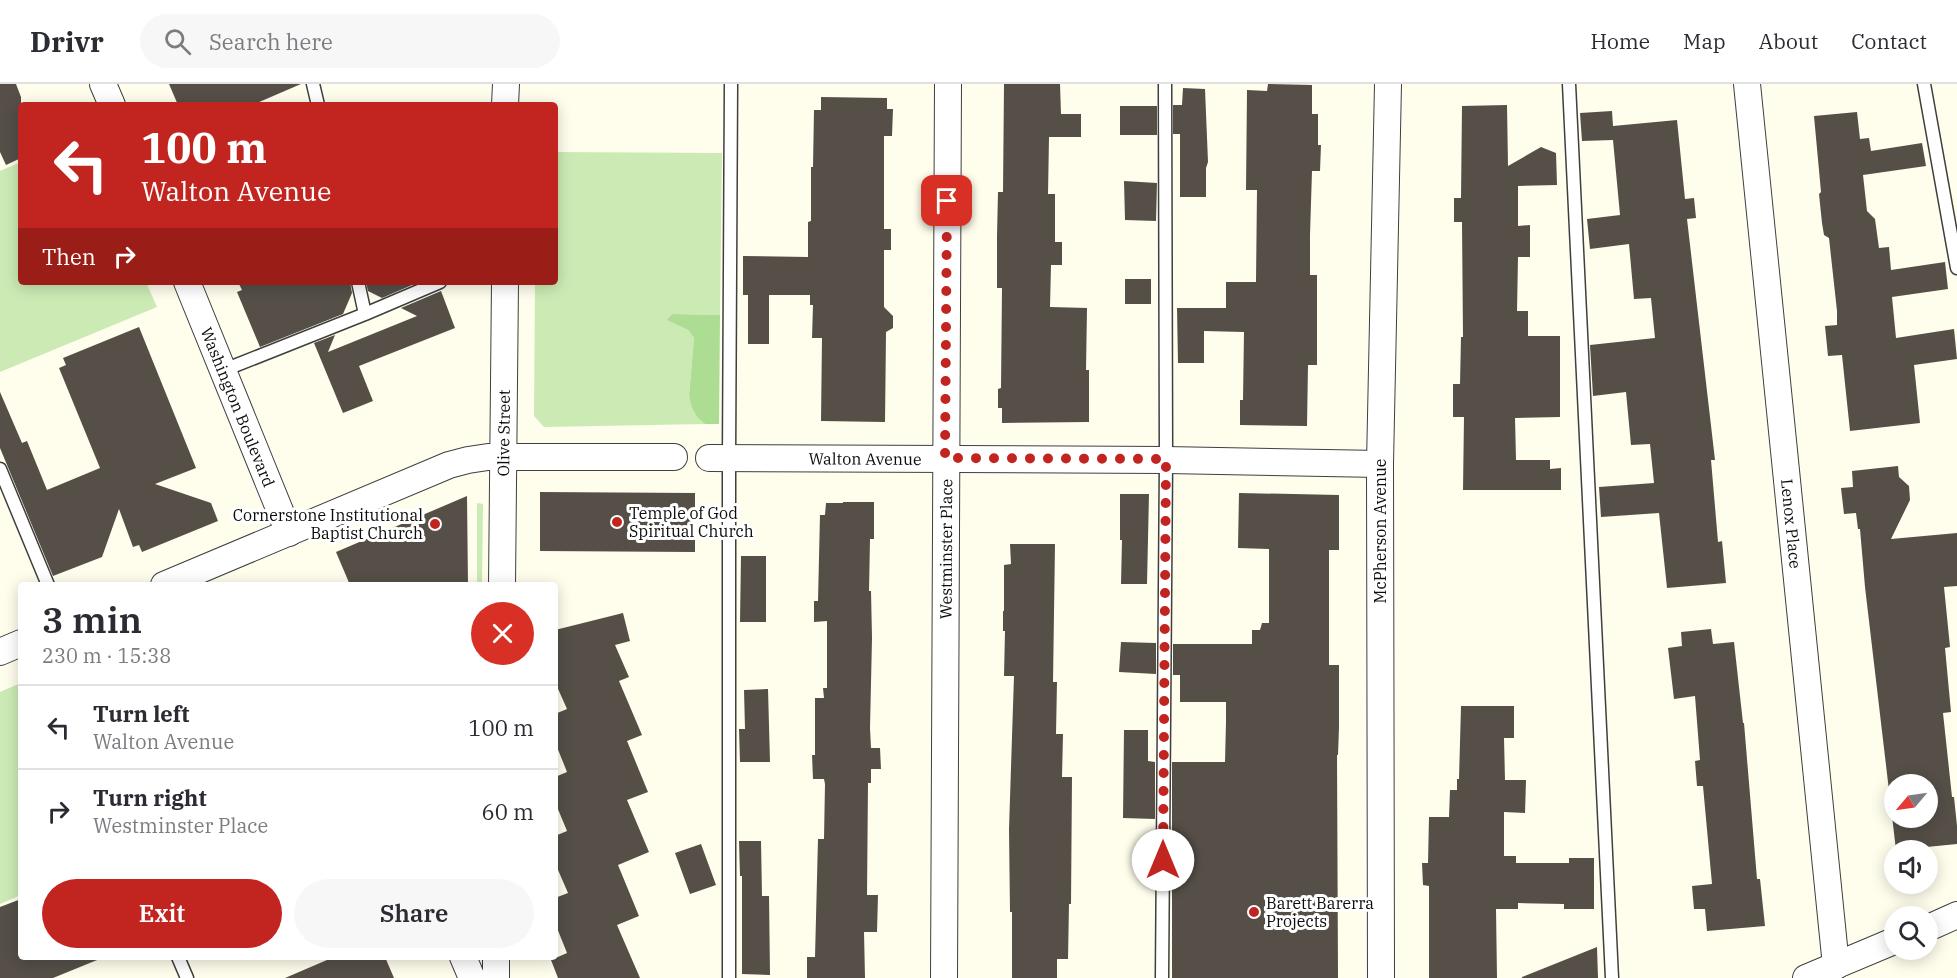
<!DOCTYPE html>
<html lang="en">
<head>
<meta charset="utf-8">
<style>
  body { margin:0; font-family:"IBM Plex Serif",serif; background:#f7f7f7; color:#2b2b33; height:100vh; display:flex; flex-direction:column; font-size:22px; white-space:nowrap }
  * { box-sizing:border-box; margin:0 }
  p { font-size:20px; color:#7c7c81 }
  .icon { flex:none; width:33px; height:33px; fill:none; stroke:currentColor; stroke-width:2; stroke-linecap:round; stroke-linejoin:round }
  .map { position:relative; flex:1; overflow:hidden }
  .side { position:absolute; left:18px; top:498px; width:540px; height:378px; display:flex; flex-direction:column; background:#fff; border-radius:6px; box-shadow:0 3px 15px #0003 }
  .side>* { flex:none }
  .guide { position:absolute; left:18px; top:18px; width:540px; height:183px; border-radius:6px; box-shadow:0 3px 15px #0003; background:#c2251f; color:#fff; overflow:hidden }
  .needle { width:39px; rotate:241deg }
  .controls { position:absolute; left:1884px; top:690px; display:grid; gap:12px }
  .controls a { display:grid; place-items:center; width:54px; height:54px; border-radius:50%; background:#fff; box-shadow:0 3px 15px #0003; font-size:30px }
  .pin { position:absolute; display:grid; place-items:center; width:51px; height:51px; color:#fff; margin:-26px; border-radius:12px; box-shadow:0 3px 9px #0006 }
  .me { position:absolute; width:66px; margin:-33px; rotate:0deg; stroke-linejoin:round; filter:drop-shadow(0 0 4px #0008) }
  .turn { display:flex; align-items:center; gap:21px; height:126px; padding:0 24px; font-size:27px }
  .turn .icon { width:78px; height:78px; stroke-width:2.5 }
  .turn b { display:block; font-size:42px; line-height:51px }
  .then { display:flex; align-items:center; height:57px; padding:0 24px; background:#0003; gap:12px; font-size:22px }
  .round { display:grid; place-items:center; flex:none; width:63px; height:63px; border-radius:32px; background:#f7f7f7 }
  .summary { display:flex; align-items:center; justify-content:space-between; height:102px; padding:0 24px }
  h1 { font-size:36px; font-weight:600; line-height:45px }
  .button { display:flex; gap:12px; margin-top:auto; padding:12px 24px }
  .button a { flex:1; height:69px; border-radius:36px; background:#c2251f; color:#fff; font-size:24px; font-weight:600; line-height:69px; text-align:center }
  .button a+a { background:#f7f7f7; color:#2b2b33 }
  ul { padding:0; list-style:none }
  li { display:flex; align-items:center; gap:18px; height:84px; padding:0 24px; border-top:2px solid #e1e1e2 }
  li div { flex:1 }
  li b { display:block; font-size:22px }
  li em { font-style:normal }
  header { display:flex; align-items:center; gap:36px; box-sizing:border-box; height:84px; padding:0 30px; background:#fff; border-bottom:2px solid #e1e1e2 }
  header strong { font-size:28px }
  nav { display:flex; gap:33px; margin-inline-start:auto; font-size:21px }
  .search { width:420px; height:54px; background:#f7f7f7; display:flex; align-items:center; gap:15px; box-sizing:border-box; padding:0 21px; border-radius:33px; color:#7c7c81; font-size:22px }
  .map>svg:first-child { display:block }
  .green { fill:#ccebb4 }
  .forest { fill:#addc93 }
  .building { fill:#554f48; fill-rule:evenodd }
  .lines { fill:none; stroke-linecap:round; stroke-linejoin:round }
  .lane-casing { stroke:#3f3f3f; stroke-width:15 }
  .street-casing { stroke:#3f3f3f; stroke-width:28 }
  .lane { stroke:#fff; stroke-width:12 }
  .street { stroke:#fff; stroke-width:26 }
  .route { stroke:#c2251f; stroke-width:10; stroke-dasharray:0 18 }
  .poi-dot { fill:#c2251f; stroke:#fff; stroke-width:2 }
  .labels { text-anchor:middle; stroke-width:6; stroke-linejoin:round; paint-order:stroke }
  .street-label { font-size:16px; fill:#0c0c0c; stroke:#fff }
  .poi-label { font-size:16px; fill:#0c0c0c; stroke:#fff; text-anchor:start }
</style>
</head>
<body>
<header>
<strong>Drivr</strong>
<div class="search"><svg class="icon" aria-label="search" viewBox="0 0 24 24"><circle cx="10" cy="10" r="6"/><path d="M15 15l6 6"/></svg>Search here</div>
<nav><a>Home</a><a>Map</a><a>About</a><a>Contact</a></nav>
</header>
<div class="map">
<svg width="1957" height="894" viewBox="0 0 1957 894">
  <rect width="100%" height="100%" fill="#fffdec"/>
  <path class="green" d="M555 68 722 69 720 231 672 230 668 236 688 246 694 254 689 311 698 334 705 340 544 343 534 332 535 198H555Z
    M21 78V198H146L157 223 0 288V87Z
    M477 419 483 420 482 501H477Z
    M21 599V811L0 820V608Z"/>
  <path class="forest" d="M672 230 720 231 719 340H705L698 334 692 324 689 311 694 254 688 246 667 236Z"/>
  <path class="building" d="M0 0H16L21 13V74L6 81 0 68Z
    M169 0H301L252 21H178Z
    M1004 0H1060L1061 30H1081V53H1049L1048 110H1055V158H1062V181H1051L1050 223 1087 224 1086 286H1089V338L1002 339V324H998V305L1001 304 1002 204H997V152L998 108H1003Z
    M1268 0 1312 1V30H1318V61H1321L1320 87H1312L1310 151V191H1317V281H1308L1307 342 1240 341V316H1243L1244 248 1204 247V279H1178L1177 224H1226V198H1256L1257 106H1246L1247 6 1267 7Z
    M1183 4 1205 5 1208 78 1206 84V113H1180V50H1173V21H1182Z
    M821 13 887 14V25H893L892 52H884V145H891V166H884V223L893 232V244L886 248 885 338 821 337 822 254H812L813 221H810V211H769V260H748V211H743V172L808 173V138L811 137V83H813L814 26H821Z
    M1507 21 1508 82 1541 63 1556 69 1557 101 1518 102V142L1530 141V173H1518L1517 227H1528V252H1560V333L1515 334 1516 376H1550V385L1561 384V406H1463L1464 333H1453V300H1460L1461 253H1463L1462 138H1454V114H1461L1462 22Z
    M1120 22H1157V51H1120Z
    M1612 27 1613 42 1677 36 1685 115 1694 114 1696 134 1687 135 1715 376H1711L1718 458 1722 457 1726 499 1667 504 1659 429 1601 433 1599 403 1654 399 1650 360 1631 361 1626 308 1593 312 1590 261 1655 254 1651 214 1634 215 1629 160 1590 165 1587 135 1620 131 1613 56 1582 57 1580 29Z
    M1857 28 1860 55 1869 54 1871 67 1922 59 1926 82 1863 91 1867 127 1875 135 1879 164 1889 163 1891 186 1945 178 1948 205 1892 213 1896 254 1954 245 1957 275 1914 281 1920 339 1850 347 1842 271 1828 272 1825 242 1837 241V227L1829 154 1824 151 1822 139 1819 110 1821 108 1814 32Z
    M1124 97 1157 99 1156 137 1125 136Z
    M1125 195H1151V220H1125Z
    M238 198H350L352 209 343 230 260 263 237 208 242 206Z
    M366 198H419L382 214 368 207Z
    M441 207 455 244 359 282 373 317 343 329 314 259 335 251 328 268 417 232 401 224Z
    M139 243 196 384 155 400 211 419 218 437 142 468 139 461 133 463 119 425 102 473 53 492 0 364V308L22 359 27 357 47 406 100 384 59 284 66 281 63 274Z
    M1898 382 1899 393 1909 402 1910 416 1891 455 1957 449V502L1944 503 1950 563 1945 564 1951 628 1943 629 1952 713H1954L1957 742V760L1896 766 1865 503 1860 445H1858L1856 429 1844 430 1841 404 1853 403 1852 387ZM1894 700H1928V734H1894Z
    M540 408 695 409V468L540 467Z
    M1239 409 1339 411V466H1329V581H1339V643L1338 671H1337L1338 894H1172V678H1225L1226 638V618H1180V591H1173V560H1252V546H1260L1262 539H1269V465L1238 464Z
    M1120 410H1149L1147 500H1121L1122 456H1120Z
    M467 412 468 501H350L336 468Z
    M843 418H874V455H870L869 507H871L872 554 870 644 871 664H880L881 685H871V699H868L867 811H878L877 848H864L865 894H807V873H815L818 755H824L825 700 824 695H813L812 671H815V614H824L823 604H827V537L814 538V517H818L820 431H825L826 419H843Z
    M1010 460H1055L1053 598H1057L1056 650H1063L1062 693H1072L1071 820H1069L1068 875H1057V894H1012V828H1010L1009 745 1014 592H1004L1005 547H1003V527H1004V481L1011 480Z
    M741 472H766V538H740Z
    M623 529 630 557 615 561 629 593 619 597 642 651 627 657 648 708 627 716 649 768 618 781 639 832 617 841 640 894H558L551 876 567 869 555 839V814L568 809 555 779V752L567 747 555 718V693L567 688 555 658V630L567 625 555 598V546Z
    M1711 545 1713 560 1734 558 1743 639H1744L1757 795H1760L1765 842 1707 847 1705 825H1694L1692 802 1712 800 1703 702H1697L1695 677 1700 676 1695 612 1674 615 1668 564 1682 562 1681 548Z
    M1121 558 1156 559V590L1119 588Z
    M768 605 770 678H740L739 645H745L744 606Z
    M1461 622H1514V654H1504L1505 696H1526L1525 729 1504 728V772H1516V779H1569V774H1594V825H1564V820L1518 819V825H1496L1497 894H1429V802L1423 801 1422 779H1428L1429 733H1449L1450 706H1457V695H1459Z
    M1124 646H1148V677L1155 678V735L1123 734Z
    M739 757H761L762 812H769L770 891 742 890V792H740Z
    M701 760 716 801 690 810 675 769Z
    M21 815V873L102 874 53 894H0V823Z
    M1597 863 1598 894H1522V893Z
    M334 873H385L394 894H285Z"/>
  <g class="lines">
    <g class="lane-casing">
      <path id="lane" d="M313 0 318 21
        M1569 0 1612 894
        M1924 0 1957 184
        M358 198 365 230
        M224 286 365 230 440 198
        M0 385 48 501
        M178 873 187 894
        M729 894V374L731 0
        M1162 894 1166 376 1165 0"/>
    </g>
    <g class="street-casing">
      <g id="street">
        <path d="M103 0 112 21"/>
        <path id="s1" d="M1747 0 1836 882"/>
        <path d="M505 21 506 0"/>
        <path id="s2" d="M187 198 289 449"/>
        <path id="s3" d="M709 374 1166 376 1380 380"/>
        <path d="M164 501 449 381 468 376 488 373H674"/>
        <path id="s4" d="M502 501 505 198"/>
        <path d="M0 568 21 559"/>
        <path d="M1928 844 1957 831"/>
        <path d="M463 873 472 894"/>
        <path d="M496 894V873"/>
        <path id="s5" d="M944 894 948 0"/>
        <path d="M1381 894 1380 380 1388 0"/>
        <path d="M1806 894 1894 857"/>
      </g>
    </g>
    <use href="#lane" class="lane"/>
    <use href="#street" class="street"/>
  </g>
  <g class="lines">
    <path class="route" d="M947 117 945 374 1166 375 1163 776"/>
  </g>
  <g class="poi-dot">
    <circle cx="617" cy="438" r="6"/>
    <circle cx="435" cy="440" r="6"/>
    <circle cx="1254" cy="828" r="6"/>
  </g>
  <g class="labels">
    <g class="street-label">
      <text dy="6" stroke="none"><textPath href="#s2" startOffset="135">Washington Boulevard</textPath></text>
      <text dy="6" stroke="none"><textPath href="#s4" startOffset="152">Olive Street</textPath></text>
      <text dy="6" stroke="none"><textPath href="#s3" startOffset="156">Walton Avenue</textPath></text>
      <text dy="6" stroke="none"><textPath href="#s1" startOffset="442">Lenox Place</textPath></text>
      <text transform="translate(1380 447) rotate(-90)" y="6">McPherson Avenue</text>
      <text dy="6" stroke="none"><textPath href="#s5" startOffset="429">Westminster Place</textPath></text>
    </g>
    <g class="poi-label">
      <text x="629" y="435">Temple of God<tspan x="629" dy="18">Spiritual Church</tspan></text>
      <text x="423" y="437" text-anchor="end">Cornerstone Institutional<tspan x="423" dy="18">Baptist Church</tspan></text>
      <text x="1266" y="825">Barett Barerra<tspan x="1266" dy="18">Projects</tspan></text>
    </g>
  </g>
</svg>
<div class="controls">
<a><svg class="needle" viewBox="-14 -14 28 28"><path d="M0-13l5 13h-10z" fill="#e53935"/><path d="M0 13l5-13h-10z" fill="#7c7c81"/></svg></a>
<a><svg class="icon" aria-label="sound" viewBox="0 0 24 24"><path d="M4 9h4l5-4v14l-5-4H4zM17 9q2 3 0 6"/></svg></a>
<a><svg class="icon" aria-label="search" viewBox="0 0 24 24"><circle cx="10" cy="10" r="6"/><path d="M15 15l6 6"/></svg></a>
</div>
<div class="pin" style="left:947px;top:117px;background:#d93025"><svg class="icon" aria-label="arrive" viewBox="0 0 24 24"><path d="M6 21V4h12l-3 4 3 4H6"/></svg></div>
<svg class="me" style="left:1163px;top:776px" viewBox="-20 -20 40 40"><circle r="19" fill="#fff"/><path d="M0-13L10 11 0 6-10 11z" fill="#c2251f"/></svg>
<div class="guide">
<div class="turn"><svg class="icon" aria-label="left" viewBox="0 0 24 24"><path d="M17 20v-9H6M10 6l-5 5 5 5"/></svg><div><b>100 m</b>Walton Avenue</div></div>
<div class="then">Then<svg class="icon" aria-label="right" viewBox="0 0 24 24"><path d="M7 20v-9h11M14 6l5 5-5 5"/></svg></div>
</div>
<section class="side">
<div class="summary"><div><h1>3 min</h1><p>230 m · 15:38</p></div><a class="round" style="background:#d93025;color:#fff"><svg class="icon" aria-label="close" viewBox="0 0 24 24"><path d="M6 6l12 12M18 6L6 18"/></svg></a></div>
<ul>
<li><svg class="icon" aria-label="left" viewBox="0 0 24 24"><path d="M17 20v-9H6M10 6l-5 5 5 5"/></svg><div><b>Turn left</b><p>Walton Avenue</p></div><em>100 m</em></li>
<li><svg class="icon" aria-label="right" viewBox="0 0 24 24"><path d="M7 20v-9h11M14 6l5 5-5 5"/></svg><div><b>Turn right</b><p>Westminster Place</p></div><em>60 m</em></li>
</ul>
<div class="button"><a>Exit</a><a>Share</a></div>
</section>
</div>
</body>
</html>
